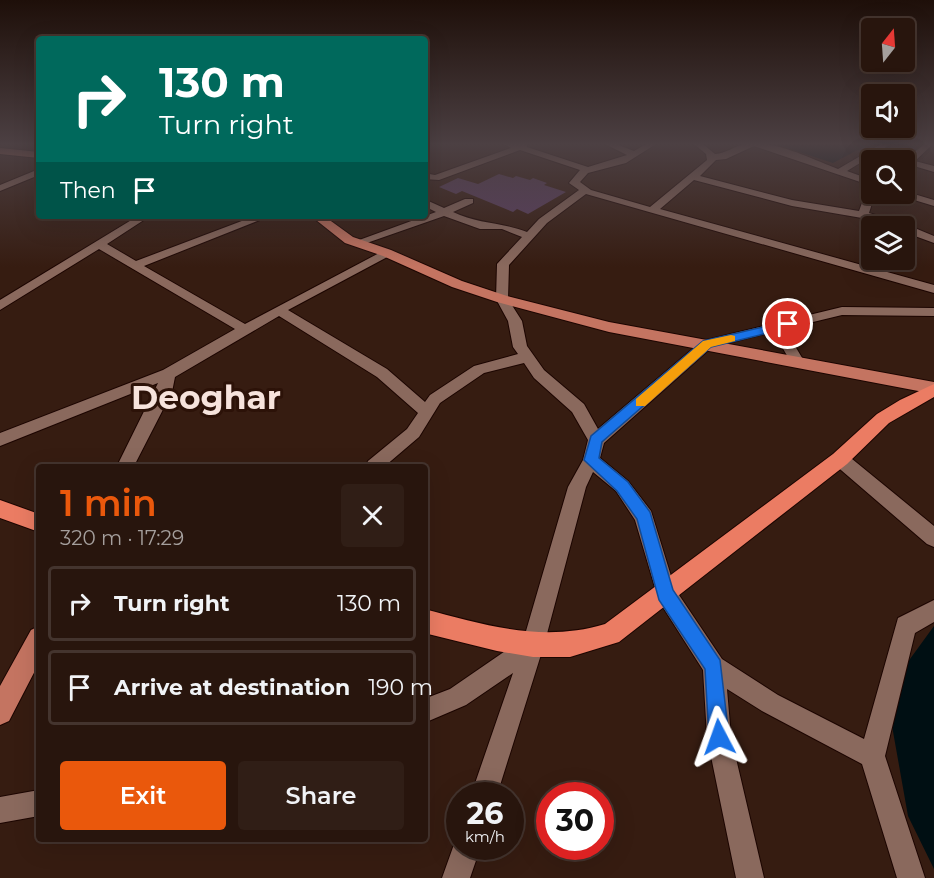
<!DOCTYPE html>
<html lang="en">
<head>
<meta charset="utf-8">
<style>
  body { margin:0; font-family:Montserrat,sans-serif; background:#301e16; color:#f1f3f6; height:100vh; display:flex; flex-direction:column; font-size:22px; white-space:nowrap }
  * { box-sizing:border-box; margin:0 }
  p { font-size:20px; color:#a59f9d }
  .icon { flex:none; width:33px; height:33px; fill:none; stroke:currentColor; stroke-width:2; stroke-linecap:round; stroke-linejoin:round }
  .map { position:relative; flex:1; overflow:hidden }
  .details { position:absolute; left:36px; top:464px; width:392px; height:378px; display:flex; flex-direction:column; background:#28150d; border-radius:6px; box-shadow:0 6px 24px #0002,0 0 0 2px #44342e }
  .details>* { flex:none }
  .guide { position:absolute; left:36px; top:36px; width:392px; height:183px; border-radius:6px; box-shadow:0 6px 24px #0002,0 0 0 2px #44342e; background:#00695c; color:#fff; overflow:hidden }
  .needle { width:39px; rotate:17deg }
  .fabs { position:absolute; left:861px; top:18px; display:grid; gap:12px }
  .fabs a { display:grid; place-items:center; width:54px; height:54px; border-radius:6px; background:#28150d; box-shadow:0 6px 24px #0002,0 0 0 2px #44342e; font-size:30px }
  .speed { position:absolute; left:446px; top:782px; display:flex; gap:12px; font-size:30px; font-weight:700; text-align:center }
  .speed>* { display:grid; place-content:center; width:78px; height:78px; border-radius:50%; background:#28150d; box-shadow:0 6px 24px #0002,0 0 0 2px #44342e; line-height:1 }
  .speed small { font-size:15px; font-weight:400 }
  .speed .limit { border:9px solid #d22; background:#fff; color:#111 }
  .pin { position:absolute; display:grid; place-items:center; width:51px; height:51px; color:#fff; margin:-26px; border:3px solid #fff; border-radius:50%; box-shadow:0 2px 6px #0007 }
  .me { position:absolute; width:66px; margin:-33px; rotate:356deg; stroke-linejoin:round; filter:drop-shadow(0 0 4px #0008) }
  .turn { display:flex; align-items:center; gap:21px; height:126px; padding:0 24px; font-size:27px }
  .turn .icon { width:78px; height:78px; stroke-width:2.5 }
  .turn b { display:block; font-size:42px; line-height:51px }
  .then { display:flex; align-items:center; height:57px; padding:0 24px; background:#0003; gap:12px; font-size:22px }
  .round { display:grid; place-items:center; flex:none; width:63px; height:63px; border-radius:6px; background:#301e16 }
  .overview { display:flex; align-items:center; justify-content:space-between; height:102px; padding:0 24px }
  h1 { font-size:36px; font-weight:600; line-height:45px; color:#ea580c }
  .action { display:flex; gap:12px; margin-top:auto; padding:12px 24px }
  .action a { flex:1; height:69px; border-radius:6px; background:#ea580c; color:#fff; font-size:24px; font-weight:600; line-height:69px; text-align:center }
  .action a+a { background:#301e16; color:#f1f3f6 }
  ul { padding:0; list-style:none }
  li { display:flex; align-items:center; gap:18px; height:75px; margin:0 12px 9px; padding:0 12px; border:3px solid #44342e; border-radius:6px }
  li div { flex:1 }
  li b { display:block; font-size:22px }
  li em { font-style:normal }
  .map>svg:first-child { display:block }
  .water { fill:#000f13 }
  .building { fill:#5b3f62 }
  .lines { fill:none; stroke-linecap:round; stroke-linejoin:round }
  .minor-casing { stroke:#1c0500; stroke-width:2 }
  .major-casing { stroke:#1c0500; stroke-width:2 }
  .highway-casing { stroke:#1c0500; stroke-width:2 }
  .minor { fill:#8a695d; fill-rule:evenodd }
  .major { fill:#c47461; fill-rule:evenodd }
  .highway { fill:#eb7c63; fill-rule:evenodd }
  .route { fill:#1a73e8; stroke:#114b97; stroke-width:1.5 }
  .slow { fill:#f59e0b }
  .labels { text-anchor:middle; stroke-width:6; stroke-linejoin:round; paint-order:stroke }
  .town-label { font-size:33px; font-weight:bold; fill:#f6e3dc; stroke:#2c1208 }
</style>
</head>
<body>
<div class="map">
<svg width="934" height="878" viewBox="0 0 934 878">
  <rect width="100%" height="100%" fill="#361c11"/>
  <path class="water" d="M774 144H869L833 163Z
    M934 626V869L908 816 886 692Z"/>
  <path class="building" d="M499 174 513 178 516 176 530 180 533 178 547 183 544 185 566 192 528 214 517 209 513 212 462 191 456 194 439 187 458 178 478 184Z"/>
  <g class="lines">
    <g class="minor-casing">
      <path id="minor" d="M504 144H527V147L588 167 627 155 605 144H616L634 151 646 144H656L626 163 588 173 580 182 591 190 650 207 707 160 706 154 694 144H703L715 154C726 154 735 145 746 144 776 140 811 159 838 169L881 144H891L847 171 872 180V186L754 146 726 159 716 160 700 176 792 200 859 211 867 189 872 186V194H875L869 213 905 224 934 236V243L904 232V226H891L862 218 792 206 694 180 660 209 934 285V293L586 194 547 223 509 265 508 299 522 321 527 346 544 370 584 404 598 429 702 341 842 307 934 308V316L842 315 780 330 792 341 804 361 797 366 792 364 782 347 768 333 712 347 604 443 600 458 628 481 651 511 675 589 722 659 778 695 864 739 898 618 934 600V622L915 633 885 756 925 878H897L862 764 762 711 727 689 731 737 764 878H736L707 737 703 670 659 601 635 520 616 491 593 472 586 487 544 645 497 795H471L513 673 466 705 424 723V699L450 689 524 638 568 487 583 460 588 440 572 412 534 378 524 363 484 373 440 403 419 437 385 466H366L368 461 407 429 418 413 377 377 279 316 175 377 172 392 134 466H117L158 383 0 446V433L163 370 235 329 99 249 0 310V300L138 216H150L107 244 136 261 255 216H270L144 266 245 324 383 251H391V255L288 310 387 369 425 402 430 395 474 366 518 354 513 347 508 321 496 299 497 264 522 237 502 229H480L444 216 361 245 351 243 436 212 424 206V199L444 208 465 199H473V203L453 212C477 224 502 222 527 232L539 219 579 190 569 183 580 170 520 150 439 180 424 179V173L435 175 511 148Z
        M924 144H933L915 161 934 166V172L904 163 905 160Z
        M39 169V175L0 191V185Z
        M904 191 934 200V206L901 196 899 194H904Z
        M840 452 846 454 934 526V547L927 544 834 464 831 459 834 454Z
        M39 790V816L0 823V797Z
        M457 836 459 846H481L470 878H442Z"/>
    </g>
    <g class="major-casing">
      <path id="major" d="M0 148 39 152V158L0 154Z
        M311 216H324L353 237 391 250 462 281 507 296 609 322 934 382V394L609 332 497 302 452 287 383 256 345 243Z
        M39 626V663L9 721 0 725V686L31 630Z"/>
    </g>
    <g class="highway-casing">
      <path id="highway" d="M934 384V397L889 423 847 464 619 642 570 657H533L497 651 424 633V609C485 625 543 643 605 624L833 454 877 414 900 400Z
        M0 500 39 514V532L0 518Z"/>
    </g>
    <use href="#minor" class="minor"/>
    <use href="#major" class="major"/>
    <use href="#highway" class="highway"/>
  </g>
  <linearGradient id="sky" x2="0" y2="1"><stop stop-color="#1e0f09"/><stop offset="0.54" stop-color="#4c4043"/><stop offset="1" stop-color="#4c4043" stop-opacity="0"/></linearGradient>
  <rect width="934" height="267" fill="url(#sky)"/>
  <path class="route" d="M788 321 792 322V327L711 347 602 442 599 458 628 482 650 512 673 590 720 660 729 737 726 744 719 747 712 744 709 737 705 669 659 600 637 519 617 491 584 460 591 436 703 341Z"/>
  <path class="slow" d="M731 335 735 336V341L711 347 645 406H636V399L703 341Z"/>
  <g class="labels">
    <g class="town-label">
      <text x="206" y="409">Deoghar</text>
    </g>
  </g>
</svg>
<div class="fabs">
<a><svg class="needle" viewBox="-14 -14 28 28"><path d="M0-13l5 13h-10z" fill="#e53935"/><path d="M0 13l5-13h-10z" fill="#a59f9d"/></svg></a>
<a><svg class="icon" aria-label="sound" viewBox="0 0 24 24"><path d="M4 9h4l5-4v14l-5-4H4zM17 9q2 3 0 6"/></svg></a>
<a><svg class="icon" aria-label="search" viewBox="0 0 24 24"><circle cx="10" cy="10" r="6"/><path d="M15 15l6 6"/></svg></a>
<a><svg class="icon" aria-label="layers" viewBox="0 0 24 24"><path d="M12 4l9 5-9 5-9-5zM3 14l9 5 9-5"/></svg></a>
</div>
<div class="speed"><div>26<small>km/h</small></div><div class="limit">30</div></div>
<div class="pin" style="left:788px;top:324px;background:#d93025"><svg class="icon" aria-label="arrive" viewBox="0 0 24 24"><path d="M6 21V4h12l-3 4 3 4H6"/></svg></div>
<svg class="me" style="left:719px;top:737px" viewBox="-20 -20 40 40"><path d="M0-17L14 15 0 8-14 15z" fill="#1a73e8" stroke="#fff" stroke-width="4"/></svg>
<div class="guide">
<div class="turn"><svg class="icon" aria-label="right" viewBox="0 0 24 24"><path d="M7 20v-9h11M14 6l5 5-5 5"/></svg><div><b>130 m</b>Turn right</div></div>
<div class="then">Then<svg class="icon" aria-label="arrive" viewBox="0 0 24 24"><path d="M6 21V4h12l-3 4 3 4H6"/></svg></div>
</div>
<section class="details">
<div class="overview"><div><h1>1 min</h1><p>320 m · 17:29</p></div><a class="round"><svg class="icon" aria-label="close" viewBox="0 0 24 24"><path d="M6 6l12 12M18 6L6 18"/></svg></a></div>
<ul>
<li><svg class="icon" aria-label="right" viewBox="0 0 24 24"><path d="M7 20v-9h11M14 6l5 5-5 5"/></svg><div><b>Turn right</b></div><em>130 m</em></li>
<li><svg class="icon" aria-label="arrive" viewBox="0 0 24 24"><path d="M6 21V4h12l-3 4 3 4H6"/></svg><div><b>Arrive at destination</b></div><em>190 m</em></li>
</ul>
<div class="action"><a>Exit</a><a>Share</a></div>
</section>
</div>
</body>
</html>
